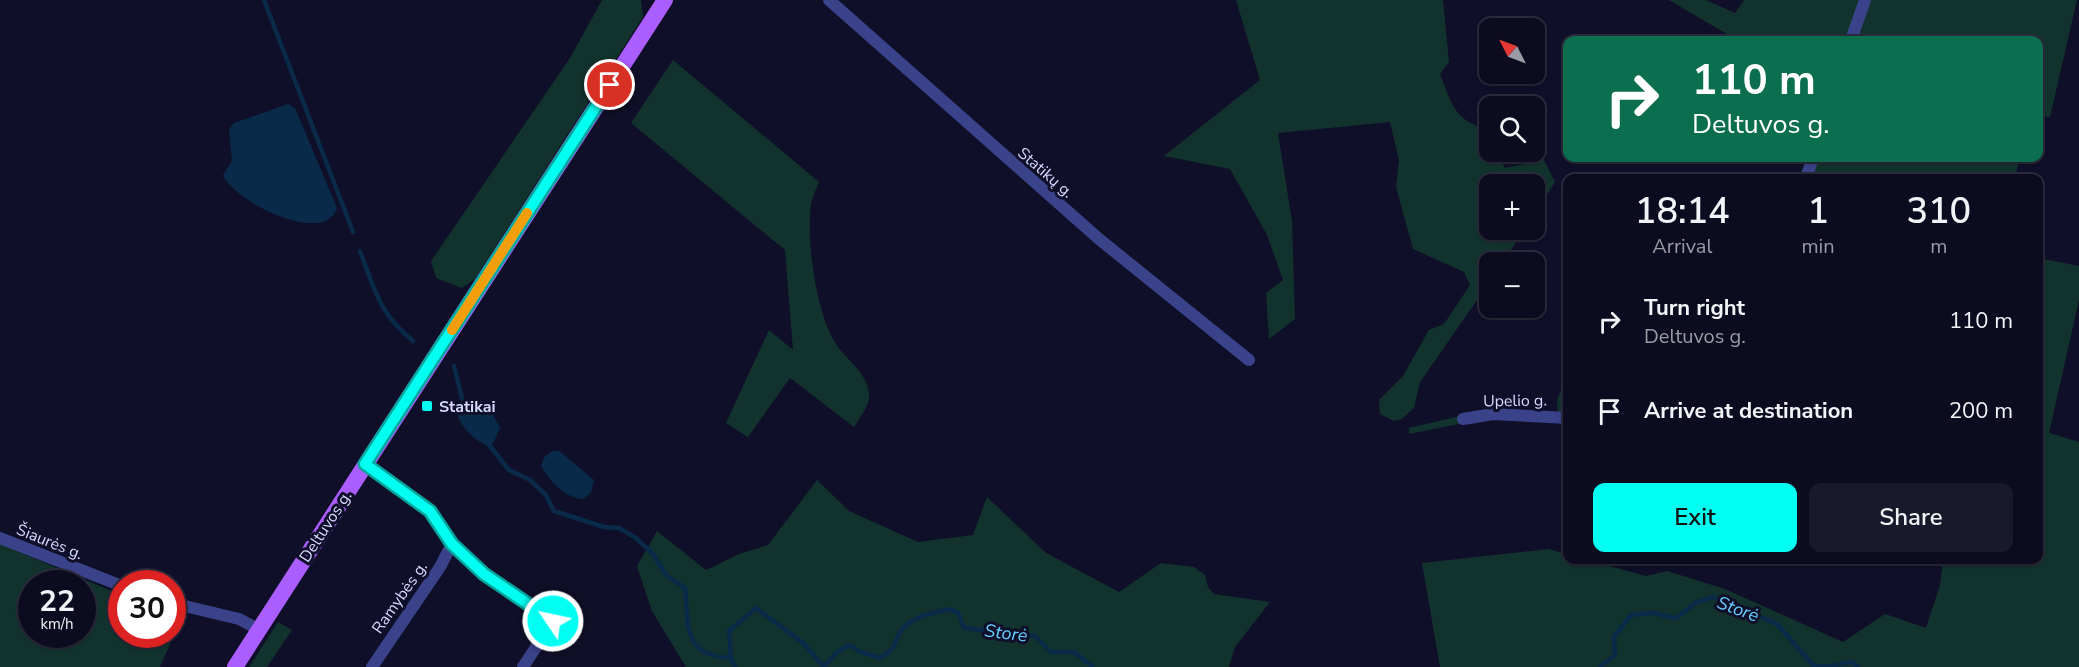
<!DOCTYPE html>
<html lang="en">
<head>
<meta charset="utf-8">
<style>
  body { margin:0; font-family:"Nunito Sans",sans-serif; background:#1a192c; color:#f1f3f6; height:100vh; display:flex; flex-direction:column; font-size:22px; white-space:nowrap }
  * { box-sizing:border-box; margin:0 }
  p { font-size:20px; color:#9a9ba4 }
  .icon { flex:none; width:33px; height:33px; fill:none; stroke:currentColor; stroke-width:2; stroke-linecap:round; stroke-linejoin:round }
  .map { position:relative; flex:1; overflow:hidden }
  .drawer { position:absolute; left:1563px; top:174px; width:480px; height:390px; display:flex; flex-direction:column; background:#0c0b1f; border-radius:12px; box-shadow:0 2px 4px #0004,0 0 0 2px #2c2b3d }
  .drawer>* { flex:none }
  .banner { position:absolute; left:1563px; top:36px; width:480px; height:126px; border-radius:12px; box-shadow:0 2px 4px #0004,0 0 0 2px #2c2b3d; background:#0b6e4f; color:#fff; overflow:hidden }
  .needle { width:39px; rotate:312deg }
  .fabs { position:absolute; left:1479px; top:18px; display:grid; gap:12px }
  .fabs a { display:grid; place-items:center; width:66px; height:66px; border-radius:12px; background:#0c0b1f; box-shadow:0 2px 4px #0004,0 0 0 2px #2c2b3d; font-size:30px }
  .speed { position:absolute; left:18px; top:570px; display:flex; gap:12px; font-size:30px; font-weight:700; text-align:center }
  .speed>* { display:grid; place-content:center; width:78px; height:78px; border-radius:50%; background:#0c0b1f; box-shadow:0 2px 4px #0004,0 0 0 2px #2c2b3d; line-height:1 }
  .speed small { font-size:15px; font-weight:400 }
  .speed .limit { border:9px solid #d22; background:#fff; color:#111 }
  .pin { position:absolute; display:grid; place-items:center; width:51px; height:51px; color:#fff; margin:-26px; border:3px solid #fff; border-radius:50%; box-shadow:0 2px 6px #0007 }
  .me { position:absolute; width:66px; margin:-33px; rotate:304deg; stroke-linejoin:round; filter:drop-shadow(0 0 4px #0008) }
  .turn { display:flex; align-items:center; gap:21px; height:126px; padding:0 30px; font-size:27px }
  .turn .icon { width:78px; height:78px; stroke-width:2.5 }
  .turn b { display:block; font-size:42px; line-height:51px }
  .eta { display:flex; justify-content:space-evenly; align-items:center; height:102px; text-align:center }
  .eta b { font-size:36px; font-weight:600; line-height:42px }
  .button { display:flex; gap:12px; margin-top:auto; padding:12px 30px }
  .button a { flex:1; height:69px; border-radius:12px; background:#03fff2; color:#111; font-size:24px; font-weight:600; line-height:69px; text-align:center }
  .button a+a { background:#1a192c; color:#f1f3f6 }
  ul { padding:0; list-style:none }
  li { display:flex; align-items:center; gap:18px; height:90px; padding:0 30px }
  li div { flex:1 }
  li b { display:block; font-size:22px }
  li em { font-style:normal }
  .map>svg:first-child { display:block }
  .green { fill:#12332d; fill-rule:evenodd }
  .water { fill:#092a48 }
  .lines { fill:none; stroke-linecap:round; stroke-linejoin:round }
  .stream { stroke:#092a48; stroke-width:4.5 }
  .minor { stroke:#3a4389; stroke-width:12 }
  .primary { stroke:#ab5eff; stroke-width:16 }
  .route-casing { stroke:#02a69d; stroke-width:15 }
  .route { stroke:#03fff2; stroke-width:10 }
  .slow { stroke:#f59e0b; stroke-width:10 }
  .poi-dot { fill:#03fff2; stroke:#100f29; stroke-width:2 }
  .labels { text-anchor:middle; stroke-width:6; stroke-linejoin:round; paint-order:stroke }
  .street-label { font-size:16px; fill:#d7d9ff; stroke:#100f29 }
  .poi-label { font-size:16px; font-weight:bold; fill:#d7d9ff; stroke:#100f29; text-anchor:start }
  .water-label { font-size:18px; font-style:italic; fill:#65cfff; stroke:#100f29 }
</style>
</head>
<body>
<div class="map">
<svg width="2079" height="667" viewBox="0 0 2079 667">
  <rect width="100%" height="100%" fill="#100f29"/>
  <path class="green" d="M602 0H641L643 17 475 279 462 288 436 278 431 261 570 58Z
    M1236 0H1443L1449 62 1440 74C1445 86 1450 104 1459 114 1473 130 1490 122 1490 152H1496L1505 168 1544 160 1555 182 1535 214 1534 184H1490V230H1524L1503 262H1490L1489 283 1420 382 1414 408 1402 419 1394 421 1380 414 1379 400 1403 376 1429 330 1444 324 1470 285 1464 272 1413 249 1396 187 1399 160 1390 122 1278 133 1292 221 1295 319 1269 339 1266 293 1283 280 1267 235 1230 169 1164 156 1260 80Z
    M1669 0H1706L1735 13 1744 0H2077L2050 117 2039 116 2038 40H1737Z
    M673 60 819 182C816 189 813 196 811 204 806 241 816 313 836 344 847 361 867 372 869 394 870 406 860 417 854 427L790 378 748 437 726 423 769 330 793 350 785 250 631 123Z
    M1806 158H2020L2016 173H1996L1995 178H1799Z
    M2039 258 2079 266V300L2049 433 2079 442V667H1440L1422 563 1548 549 1567 554 1568 560H1587L1646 576 1667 571 1725 589 1843 642 1885 614 1926 628 1940 585 1943 560H2038Z
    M1567 389V422L1493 417 1409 434V428L1494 408 1558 414 1557 400 1561 390Z
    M817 480 849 511 918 542 973 535 987 497 1046 553 1119 592 1161 563 1194 567 1205 575 1208 587 1214 594 1270 602 1235 647 1229 667H686L652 611 637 566 657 531 706 570 739 554 768 545Z
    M0 544 121 595 122 634H172L173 613 182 616 160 667H0ZM32 584H82V634H32Z
    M278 622 292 630 267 667H249Z"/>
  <path class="water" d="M288 104 295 108 337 208C325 247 234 202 223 175L232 161 229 129 234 123Z
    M476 398 486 403 500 427 494 442 488 446C475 441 459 426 457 412L462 403Z
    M553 451H559L594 480 591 493 583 499C563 497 551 482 541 466L545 456Z"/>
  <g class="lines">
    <path class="stream" d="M264 0 353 232
      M360 251C375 291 379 313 413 341
      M454 366 464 406
      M486 441 509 470 530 480 546 495 554 511 604 527 619 528 636 538 653 554 666 575 685 588C689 624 681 656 731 658
      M735 667 731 658 729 631 756 608 803 643 824 667 836 653 849 645 861 652 880 658C901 646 893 637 905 626 917 615 935 613 950 609L958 613 964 628 1035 636 1051 652H1074L1093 667
      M1600 667 1615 655 1614 637 1631 615 1653 613 1676 618 1697 602 1713 597 1777 624 1813 665 1824 667 1852 662 1858 667"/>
    <path class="minor" d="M829 0 1099 239 1249 360
      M1851 40 1865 0
      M1806 178 1813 158
      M1463 419 1493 414 1568 418
      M365 464 430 511 452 544 440 567 372 667
      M0 538 122 586
      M452 544 484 574 553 621 523 667
      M172 603 239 619 258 629"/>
    <path class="primary" d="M235 667 665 0"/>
  </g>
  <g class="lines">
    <g class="route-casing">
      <path id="route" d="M553 621 484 574 452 544 430 511 365 464 610 85"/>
    </g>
    <use href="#route" class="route"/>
    <path class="slow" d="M452 330 527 213"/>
  </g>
  <rect class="poi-dot" x="421" y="400" width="12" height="12" rx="3"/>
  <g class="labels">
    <g class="street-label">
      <text transform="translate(1046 172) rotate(41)" y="6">Statikų g.</text>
      <text transform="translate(1515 400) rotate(-1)" y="6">Upelio g.</text>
      <text transform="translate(325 526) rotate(-57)" y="6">Deltuvos g.</text>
      <text transform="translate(50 541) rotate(22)" y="6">Šiaurės g.</text>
      <text transform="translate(399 597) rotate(-55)" y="6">Ramybės g.</text>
    </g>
    <g class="poi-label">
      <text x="439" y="412">Statikai</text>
    </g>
    <g class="water-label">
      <text transform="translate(1738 609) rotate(20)" y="6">Storė</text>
      <text transform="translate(1006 633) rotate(7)" y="6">Storė</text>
    </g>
  </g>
</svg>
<div class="fabs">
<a><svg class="needle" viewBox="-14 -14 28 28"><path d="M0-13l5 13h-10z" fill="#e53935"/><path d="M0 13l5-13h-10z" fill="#9a9ba4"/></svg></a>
<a><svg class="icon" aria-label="search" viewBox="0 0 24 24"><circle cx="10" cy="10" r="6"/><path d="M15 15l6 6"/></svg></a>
<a>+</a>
<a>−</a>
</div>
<div class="speed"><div>22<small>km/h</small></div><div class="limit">30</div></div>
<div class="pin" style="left:610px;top:85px;background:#d93025"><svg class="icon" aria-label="arrive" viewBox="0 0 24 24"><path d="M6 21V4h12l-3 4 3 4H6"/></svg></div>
<svg class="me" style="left:553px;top:621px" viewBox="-20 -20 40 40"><circle r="17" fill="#03fff2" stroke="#fff" stroke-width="3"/><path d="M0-11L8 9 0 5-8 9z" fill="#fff"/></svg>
<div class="banner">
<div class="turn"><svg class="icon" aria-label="right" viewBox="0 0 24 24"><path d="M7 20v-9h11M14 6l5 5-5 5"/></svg><div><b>110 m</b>Deltuvos g.</div></div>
</div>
<section class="drawer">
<div class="eta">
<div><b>18:14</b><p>Arrival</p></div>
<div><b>1</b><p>min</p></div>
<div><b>310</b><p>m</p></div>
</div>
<ul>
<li><svg class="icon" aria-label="right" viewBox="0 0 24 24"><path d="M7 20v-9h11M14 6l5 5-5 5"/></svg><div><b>Turn right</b><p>Deltuvos g.</p></div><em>110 m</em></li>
<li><svg class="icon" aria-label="arrive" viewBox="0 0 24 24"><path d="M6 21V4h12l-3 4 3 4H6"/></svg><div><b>Arrive at destination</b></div><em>200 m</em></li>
</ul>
<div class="button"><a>Exit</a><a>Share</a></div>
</section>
</div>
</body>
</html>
